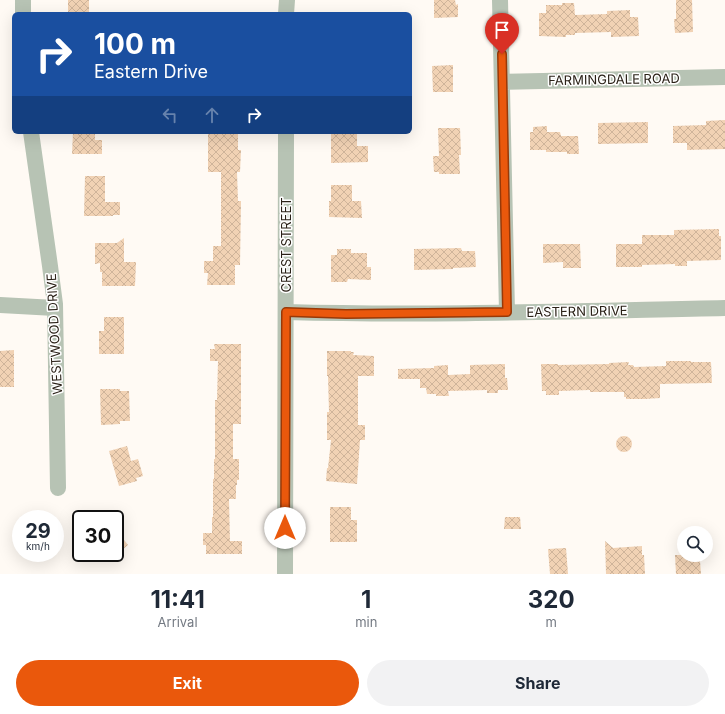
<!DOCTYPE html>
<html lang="en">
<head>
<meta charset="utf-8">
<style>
  body { margin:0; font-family:Inter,sans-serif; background:#f2f2f3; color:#1f2937; height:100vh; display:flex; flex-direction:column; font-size:15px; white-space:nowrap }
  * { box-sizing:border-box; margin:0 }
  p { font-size:13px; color:#747a83 }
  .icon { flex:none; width:22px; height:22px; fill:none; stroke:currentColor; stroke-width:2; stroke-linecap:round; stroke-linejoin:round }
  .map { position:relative; height:574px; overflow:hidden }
  .sheet { display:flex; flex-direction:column; background:#fff; flex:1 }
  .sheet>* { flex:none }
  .banner { position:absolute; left:12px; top:12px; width:400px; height:122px; border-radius:6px; box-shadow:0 4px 16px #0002; background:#1a4fa0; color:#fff; overflow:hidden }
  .buttons { position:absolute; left:677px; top:526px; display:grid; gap:8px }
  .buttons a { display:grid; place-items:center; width:36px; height:36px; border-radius:50%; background:#fff; box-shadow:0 4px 16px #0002; font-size:20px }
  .speed { position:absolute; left:12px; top:510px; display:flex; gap:8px; font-size:20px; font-weight:700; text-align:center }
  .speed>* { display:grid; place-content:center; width:52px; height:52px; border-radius:50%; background:#fff; box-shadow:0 4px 16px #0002; line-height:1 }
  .speed small { font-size:10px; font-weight:400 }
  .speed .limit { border:2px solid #111; border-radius:6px; background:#fff; color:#111 }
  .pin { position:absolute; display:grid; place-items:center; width:34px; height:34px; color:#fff; margin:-41px -17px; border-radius:50% 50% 50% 0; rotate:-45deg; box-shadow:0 0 4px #0007 }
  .pin .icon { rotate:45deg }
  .me { position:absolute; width:44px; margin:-22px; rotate:0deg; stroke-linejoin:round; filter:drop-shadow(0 0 3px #0008) }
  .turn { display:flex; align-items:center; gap:14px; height:84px; padding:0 16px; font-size:18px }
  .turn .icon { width:52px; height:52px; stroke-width:2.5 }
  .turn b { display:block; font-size:28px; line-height:34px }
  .lanes { display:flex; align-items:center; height:38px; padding:0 16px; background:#0003; justify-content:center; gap:20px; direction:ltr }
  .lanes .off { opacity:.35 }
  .eta { display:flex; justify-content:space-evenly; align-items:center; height:68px; text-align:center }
  .eta b { font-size:24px; font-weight:700; line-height:28px }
  .button { display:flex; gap:8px; margin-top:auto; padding:8px 16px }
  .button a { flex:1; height:46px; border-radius:24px; background:#ea580c; color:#fff; font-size:16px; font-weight:700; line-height:46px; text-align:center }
  .button a+a { background:#f2f2f3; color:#1f2937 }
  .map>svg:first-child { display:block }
  .building { fill:url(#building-cross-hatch) }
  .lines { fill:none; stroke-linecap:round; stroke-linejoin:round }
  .minor { stroke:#b7c3b4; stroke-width:16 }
  .route-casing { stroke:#983908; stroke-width:10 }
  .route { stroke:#ea580c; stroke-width:7 }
  .labels { text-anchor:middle; stroke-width:3; stroke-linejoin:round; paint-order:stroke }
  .street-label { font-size:13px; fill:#2a2117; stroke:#fff }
</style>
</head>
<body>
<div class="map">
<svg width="725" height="574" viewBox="0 0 725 574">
  <defs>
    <pattern id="building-cross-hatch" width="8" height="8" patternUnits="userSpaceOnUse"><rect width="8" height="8" fill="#f1d2b4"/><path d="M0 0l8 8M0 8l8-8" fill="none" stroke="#cfb49a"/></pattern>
  </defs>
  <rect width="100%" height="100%" fill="#fffaf4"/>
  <path class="building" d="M68 0H89V14H68Z
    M434 0H455L456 5 458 4V17L434 18Z
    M676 0H692L693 32 675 33 674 19H676Z
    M562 3H574L575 15 607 14V11L630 10V17H638L639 36 611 37V32L575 33V35H566V37L539 36V13H546V5H562Z
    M453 65V92H433L432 66Z
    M725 120V149L687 150V143H673V126L706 125V121Z
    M648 122V143L598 144V123Z
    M547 126V132H560L561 136H578L579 154H567V152H546V150H530V132H533V127Z
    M438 128H460L461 155H459L460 174H439V172H434L433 156H439Z
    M73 132H95V140H102V154H72Z
    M208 132H238V150H241L240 172H237L238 201H241L240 265H235V285H207L208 273H204V261H213V246H221V172H208Z
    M331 132H357V146H368V162L331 163Z
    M85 176H105V202H120V215H113V216H84Z
    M331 185H352V201H361L362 218 329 217V201H331Z
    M719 229V236H721V260L687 261V266H675V264L642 265V267H616V244H642V235H674V230Z
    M124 238V262H136L135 286H102V272H100V263L95 264V243H117Z
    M543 244H580L581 268H563V262L543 263Z
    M461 248 462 251H475L476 267 453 268V269L414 270V249Z
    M337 249H351V253H367V267H371V280L348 279 347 282H331V255H337Z
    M104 317H124V354H99V331H104Z
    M214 344H241V424H233V459H239V480H237V485H236V499H229L230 541H242V554H206V545H203V533H212V517H213V479H214V459H215V400H217L218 361H210V349H215Z
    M14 350V387H0V351Z
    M327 351H351V352H354L353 355 374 356V376H358V425H365V440H360L357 484 326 481 327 468H328L331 440H327V412H329L328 376H327Z
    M666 361H691V362H711L712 383 660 384V398L645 399H626V397H624V392H590V390L559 391V395H546V391H542L541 364H558V365L609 364V363L629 362 628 365H633L634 367 666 366Z
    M505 364V378H507L508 390H498V393H487V390L448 391 449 396H436V394H427L426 388H420V379H398V369L434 368V366L448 365V375L470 374V365Z
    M100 389H120V391H129L130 421H120V424L101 425Z
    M616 444a8 8 0 1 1 16 0a8 8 0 1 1-16 0Z
    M127 446 131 461 138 459 143 476 136 478 137 481 119 486 109 451Z
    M330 507H351V520H357V542H330Z
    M505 517H520L521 529H504Z
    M115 529 128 545 115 556Z
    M605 541 613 548 642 546V555H644L645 574H606Z
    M566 548 568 574H550L548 549Z
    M675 555H695L696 561H700L701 574H676Z"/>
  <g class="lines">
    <path class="minor" d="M500 0 507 312
      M23 14V0
      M286 14 287 0
      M502 82 725 77
      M31 132 50 266 55 304 58 488
      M0 305 55 308
      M286 312C432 316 579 311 725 308
      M285 574 286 132"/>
  </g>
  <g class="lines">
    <g class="route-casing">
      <path id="route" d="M285 528 286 312 346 314 507 312 502 54"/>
    </g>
    <use href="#route" class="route"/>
  </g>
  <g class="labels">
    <g class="street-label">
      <text transform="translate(614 79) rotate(-1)" y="5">FARMINGDALE ROAD</text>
      <text transform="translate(286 245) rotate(-90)" y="5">CREST STREET</text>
      <text transform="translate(577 311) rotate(-1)" y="5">EASTERN DRIVE</text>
      <text transform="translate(54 334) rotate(-93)" y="5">WESTWOOD DRIVE</text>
    </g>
  </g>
</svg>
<div class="buttons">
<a><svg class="icon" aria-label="search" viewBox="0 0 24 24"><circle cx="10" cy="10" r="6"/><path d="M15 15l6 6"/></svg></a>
</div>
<div class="speed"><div>29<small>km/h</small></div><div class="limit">30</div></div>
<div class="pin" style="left:502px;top:54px;background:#d93025"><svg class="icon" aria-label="arrive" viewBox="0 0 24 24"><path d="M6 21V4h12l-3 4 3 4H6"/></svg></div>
<svg class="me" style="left:285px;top:528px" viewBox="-20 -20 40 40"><circle r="19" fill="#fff"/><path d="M0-13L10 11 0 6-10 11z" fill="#ea580c"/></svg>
<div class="banner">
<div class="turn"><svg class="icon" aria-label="right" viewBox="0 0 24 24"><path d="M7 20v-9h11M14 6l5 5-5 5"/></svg><div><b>100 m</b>Eastern Drive</div></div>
<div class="lanes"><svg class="icon off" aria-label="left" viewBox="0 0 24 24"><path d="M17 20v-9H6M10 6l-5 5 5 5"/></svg><svg class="icon off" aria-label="ahead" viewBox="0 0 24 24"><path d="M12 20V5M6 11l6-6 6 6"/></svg><svg class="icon" aria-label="right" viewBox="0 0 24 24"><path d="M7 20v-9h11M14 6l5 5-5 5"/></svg></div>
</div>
</div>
<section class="sheet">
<div class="eta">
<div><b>11:41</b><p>Arrival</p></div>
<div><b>1</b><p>min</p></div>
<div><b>320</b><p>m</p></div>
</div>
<div class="button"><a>Exit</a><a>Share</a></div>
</section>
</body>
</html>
